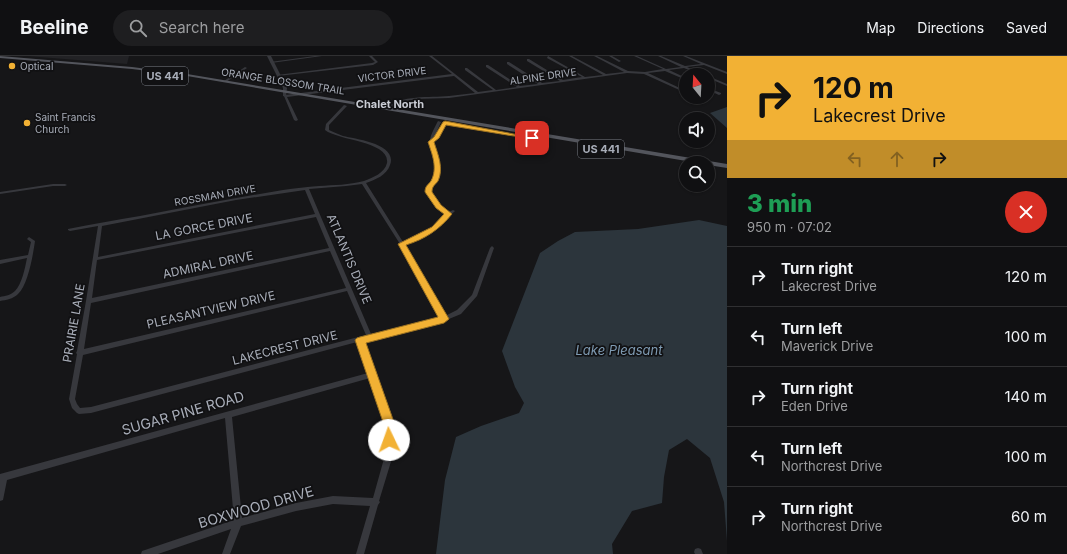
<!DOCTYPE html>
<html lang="en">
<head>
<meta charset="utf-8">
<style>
  body { margin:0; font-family:Inter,sans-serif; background:#1e1e20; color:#f1f3f6; height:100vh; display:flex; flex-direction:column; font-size:15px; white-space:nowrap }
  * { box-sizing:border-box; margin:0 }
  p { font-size:13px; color:#9c9d9f }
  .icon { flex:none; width:22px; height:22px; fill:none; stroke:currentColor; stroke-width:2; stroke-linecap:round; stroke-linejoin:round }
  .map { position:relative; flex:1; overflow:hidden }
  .details { display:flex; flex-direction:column; background:#101012; width:340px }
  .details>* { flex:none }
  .top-card { background:#f2b134; color:#111; overflow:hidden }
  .needle { width:26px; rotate:342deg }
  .buttons { position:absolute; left:679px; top:12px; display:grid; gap:8px }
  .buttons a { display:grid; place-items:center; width:36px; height:36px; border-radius:50%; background:#101012; box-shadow:0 1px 3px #0004,0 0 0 1px #303032; font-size:20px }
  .pin { position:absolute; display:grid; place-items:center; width:34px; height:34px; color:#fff; margin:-17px; border-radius:8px; box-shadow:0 2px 6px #0006 }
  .me { position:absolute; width:44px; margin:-22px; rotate:357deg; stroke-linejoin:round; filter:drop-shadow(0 0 3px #0008) }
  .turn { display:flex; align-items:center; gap:14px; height:84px; padding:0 20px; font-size:18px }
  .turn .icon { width:52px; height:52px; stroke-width:2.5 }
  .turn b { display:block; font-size:28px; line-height:34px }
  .lanes { display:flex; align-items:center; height:38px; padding:0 20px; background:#0003; justify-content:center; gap:20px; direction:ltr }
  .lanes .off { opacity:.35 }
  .round { display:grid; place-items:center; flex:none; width:42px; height:42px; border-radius:21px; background:#1e1e20 }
  .overview { display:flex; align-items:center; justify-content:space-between; height:68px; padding:0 20px }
  h1 { font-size:24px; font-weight:800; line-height:30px; color:#1e9e55 }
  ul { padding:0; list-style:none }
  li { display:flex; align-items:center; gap:12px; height:60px; padding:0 20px; border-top:1px solid #303032 }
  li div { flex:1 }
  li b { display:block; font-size:15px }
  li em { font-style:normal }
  header { display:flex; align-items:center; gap:24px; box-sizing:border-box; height:56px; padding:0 20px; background:#101012; border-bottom:1px solid #303032 }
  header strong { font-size:19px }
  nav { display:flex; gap:22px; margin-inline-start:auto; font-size:14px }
  .search { width:280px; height:36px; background:#1e1e20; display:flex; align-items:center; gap:10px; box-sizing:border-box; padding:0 14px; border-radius:22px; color:#9c9d9f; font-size:15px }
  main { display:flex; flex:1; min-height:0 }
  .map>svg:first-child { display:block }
  .built { fill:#222225 }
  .water { fill:#2c353c }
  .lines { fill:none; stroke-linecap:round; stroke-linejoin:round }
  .minor { fill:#37383d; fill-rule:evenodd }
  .tertiary { fill:#37383d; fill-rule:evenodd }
  .primary { fill:#53555c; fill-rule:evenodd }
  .route { fill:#f2b134; stroke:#9d7322 }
  .poi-dot { fill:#f2b134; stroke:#111113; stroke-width:1.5 }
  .labels { text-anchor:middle; stroke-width:3.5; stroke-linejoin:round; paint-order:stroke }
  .far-poi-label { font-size:10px; fill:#a8adb8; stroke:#111113; text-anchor:start }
  .far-street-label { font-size:10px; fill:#a8adb8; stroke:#111113 }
  .shield { fill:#111113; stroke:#7b7e86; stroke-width:1 }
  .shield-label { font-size:11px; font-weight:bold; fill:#a8adb8 }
  .far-neighbourhood-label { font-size:11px; font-weight:bold; fill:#c9ccd4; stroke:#111113 }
  .street-label { font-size:12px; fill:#a8adb8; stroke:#111113 }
  .water-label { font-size:13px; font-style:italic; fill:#7f9bb3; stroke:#111113 }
  .near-street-label { font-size:14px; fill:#a8adb8; stroke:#111113 }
</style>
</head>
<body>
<header>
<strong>Beeline</strong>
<div class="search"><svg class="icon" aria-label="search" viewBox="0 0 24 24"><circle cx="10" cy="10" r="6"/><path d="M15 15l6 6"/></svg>Search here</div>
<nav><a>Map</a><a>Directions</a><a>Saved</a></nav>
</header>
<main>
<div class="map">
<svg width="727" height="498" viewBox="0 0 727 498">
  <rect width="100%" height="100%" fill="#161618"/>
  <path class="built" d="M27 0H129L127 8Z"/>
  <path class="water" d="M727 51V72L710 57Z
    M699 164 727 170V485L724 446 710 402 687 383 669 394 664 421 662 447 632 455 612 488 613 498H436L445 424 456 381 481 370 519 357 524 347 515 331 502 295 540 197 558 185 575 176 638 173Z"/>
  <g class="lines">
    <path class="minor" d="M315 0H322L271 7 270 6Z
      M369 0H372L378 6 373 9 278 20 277 19 372 7 375 6Z
      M429 0H432L478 36 493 34 465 14V12H467L496 34 517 31 486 11V9H488L520 30 538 28 507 8V6H509L542 27 560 25 527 5V3H529L563 24 582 21 547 2 548 0 585 21 603 19 569 0H572L606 18 624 16 594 0H597L628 15 645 16 663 13 634 0H637L666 13 681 11 658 0H661L685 10 701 8 683 0H686L727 16V18L704 9 687 11 704 19H701L684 12 669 14 686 22V24L665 15 648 17 686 35V37L644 18 627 17 449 42 416 43 400 47 393 50 388 54 385 53C402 38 429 42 449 40 458 39 466 38 475 37L454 20 287 41 298 64 296 65 294 64 284 40 285 39 452 18Z
      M609 0H612L621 5 619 6Z
      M245 11 247 12 226 26 224 25Z
      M708 20 727 28V30L708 22Z
      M708 32 721 37V38L719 39 708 34Z
      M696 41H701L699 42Z
      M344 49 347 50 329 69V74C333 76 338 78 343 80 356 83 398 88 390 109 387 119 375 124 366 127L403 186 417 181 429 175 446 158 437 151 426 136C428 127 436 119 436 110 436 104 433 100 431 95 427 84 433 75 438 65L441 66 434 82 444 66 447 67 437 83 433 86C434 95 439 100 440 108 441 118 432 126 430 136L441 149 449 156 453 154 455 155 432 177 420 183 405 189 445 260 457 254 472 239 490 192 492 190 494 192 477 240 461 258 444 265 373 283 370 284H368L363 285 374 316 376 318 375 319 393 369V399L379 445 380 446 378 449 364 498H356L370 450 333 448 296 455 241 470 230 498H222L231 473 158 498H141L142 495 145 494 234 464 225 362 7 424 3 444 0 445V418L368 317 357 286 91 357 79 358 77 357 72 352 69 343 77 298 76 297 77 295 86 245 98 170 70 175 68 174V173C92 168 116 164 140 160 187 151 235 142 283 134 295 132 307 131 319 130 334 129 349 129 364 125 372 122 385 117 387 107 390 85 339 85 325 74L326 68ZM362 128 400 188 440 262 371 278 309 133 346 130ZM305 134 315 158 98 201 102 170 236 144ZM316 161 329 192 92 242 97 204ZM330 195 346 232 84 293 91 247ZM347 235 366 279 91 351 80 352 77 348 75 343 83 299ZM370 322 387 369 385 399 373 442 333 440 296 447 242 462 232 361Z
      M53 128H65L67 129 65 130H53L0 138V136Z
      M29 181 35 185C33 199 28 229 18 238 13 243 6 244 0 245V241C5 240 11 239 15 235 22 228 25 212 27 202L0 208V204L28 199 31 186 27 183Z
      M698 492 701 493 703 498H695L694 496 695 493Z"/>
    <path class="tertiary" d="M267 0H271L287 32 286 41 283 40V32Z"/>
    <path class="primary" d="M0 0 132 11 187 18 727 108V112L708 109V107H698L187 20 132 13 0 2Z"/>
  </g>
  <path class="route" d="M445 65 535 82 532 83 446 69 439 82 434 86C438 99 444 112 438 125 435 129 432 130 432 136L441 149 452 158C439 174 425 183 406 189L449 263 444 267 366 287 395 369V384L393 388 389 390 385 388 383 384 384 369 355 284 357 282 360 281 438 261 398 188 432 171 444 158 436 152 425 136C425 130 428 129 431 125 438 112 432 98 428 86L434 81 443 66Z"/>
  <g class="poi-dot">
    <circle cx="12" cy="10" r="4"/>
    <circle cx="27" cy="67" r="4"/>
  </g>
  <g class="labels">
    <g class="far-poi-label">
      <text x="20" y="14">Optical</text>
      <text x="35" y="65">Saint Francis<tspan x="35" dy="12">Church</tspan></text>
    </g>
    <g class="far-street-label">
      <text transform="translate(392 18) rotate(-7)" y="4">VICTOR DRIVE</text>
      <text transform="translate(543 20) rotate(-8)" y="4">ALPINE DRIVE</text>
      <text transform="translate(283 25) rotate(9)" y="4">ORANGE BLOSSOM TRAIL</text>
      <text transform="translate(215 139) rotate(-10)" y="4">ROSSMAN DRIVE</text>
    </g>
    <g class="shield">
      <rect x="142" y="11" width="46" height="18" rx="3"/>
      <rect x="578" y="84" width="46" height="18" rx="3"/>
    </g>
    <g class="shield-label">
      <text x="165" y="24">US 441</text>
      <text x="601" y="97">US 441</text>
    </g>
    <g class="far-neighbourhood-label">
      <text x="390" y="52">Chalet North</text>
    </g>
    <g class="street-label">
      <text transform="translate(204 171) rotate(-11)" y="4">LA GORCE DRIVE</text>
      <text transform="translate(349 203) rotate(67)" y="4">ATLANTIS DRIVE</text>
      <text transform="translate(208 209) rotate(-12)" y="4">ADMIRAL DRIVE</text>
      <text transform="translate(211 254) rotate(-13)" y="4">PLEASANTVIEW DRIVE</text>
      <text transform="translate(74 267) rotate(-80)" y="4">PRAIRIE LANE</text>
      <text transform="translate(285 292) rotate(-14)" y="4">LAKECREST DRIVE</text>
    </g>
    <g class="water-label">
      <text x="619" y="299">Lake Pleasant</text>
    </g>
    <g class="near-street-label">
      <text transform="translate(183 357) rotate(-16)" y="5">SUGAR PINE ROAD</text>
      <text transform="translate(256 451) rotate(-16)" y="5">BOXWOOD DRIVE</text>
    </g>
  </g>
</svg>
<div class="buttons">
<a><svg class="needle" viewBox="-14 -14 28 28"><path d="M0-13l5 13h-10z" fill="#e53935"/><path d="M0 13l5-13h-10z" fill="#9c9d9f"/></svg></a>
<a><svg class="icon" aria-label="sound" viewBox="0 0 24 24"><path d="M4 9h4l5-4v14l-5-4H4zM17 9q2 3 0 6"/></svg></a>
<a><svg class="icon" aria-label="search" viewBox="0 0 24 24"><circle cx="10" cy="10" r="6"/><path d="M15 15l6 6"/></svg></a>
</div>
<div class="pin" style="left:532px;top:82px;background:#d93025"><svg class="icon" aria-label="arrive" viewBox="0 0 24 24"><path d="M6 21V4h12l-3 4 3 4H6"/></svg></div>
<svg class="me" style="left:389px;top:384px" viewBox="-20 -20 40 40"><circle r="19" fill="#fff"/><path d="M0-13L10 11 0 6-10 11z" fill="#f2b134"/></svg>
</div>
<section class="details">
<div class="top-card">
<div class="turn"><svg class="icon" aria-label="right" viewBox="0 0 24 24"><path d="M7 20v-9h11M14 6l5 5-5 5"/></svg><div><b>120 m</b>Lakecrest Drive</div></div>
<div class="lanes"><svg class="icon off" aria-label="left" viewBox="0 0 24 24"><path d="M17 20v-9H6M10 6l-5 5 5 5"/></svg><svg class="icon off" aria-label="ahead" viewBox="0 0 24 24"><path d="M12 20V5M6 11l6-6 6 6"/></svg><svg class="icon" aria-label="right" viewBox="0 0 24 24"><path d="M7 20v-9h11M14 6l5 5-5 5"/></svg></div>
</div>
<div class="overview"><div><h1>3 min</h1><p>950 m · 07:02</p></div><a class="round" style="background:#d93025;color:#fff"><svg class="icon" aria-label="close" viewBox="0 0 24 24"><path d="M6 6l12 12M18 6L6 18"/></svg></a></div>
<ul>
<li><svg class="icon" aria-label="right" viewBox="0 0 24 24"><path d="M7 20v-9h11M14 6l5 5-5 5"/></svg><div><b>Turn right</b><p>Lakecrest Drive</p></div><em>120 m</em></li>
<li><svg class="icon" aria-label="left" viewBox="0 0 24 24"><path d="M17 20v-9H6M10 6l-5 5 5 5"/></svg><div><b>Turn left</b><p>Maverick Drive</p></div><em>100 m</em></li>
<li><svg class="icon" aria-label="right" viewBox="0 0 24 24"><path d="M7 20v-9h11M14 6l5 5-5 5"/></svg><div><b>Turn right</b><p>Eden Drive</p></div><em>140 m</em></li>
<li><svg class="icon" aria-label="left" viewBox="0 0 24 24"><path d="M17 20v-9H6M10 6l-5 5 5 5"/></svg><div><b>Turn left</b><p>Northcrest Drive</p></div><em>100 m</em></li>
<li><svg class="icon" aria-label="right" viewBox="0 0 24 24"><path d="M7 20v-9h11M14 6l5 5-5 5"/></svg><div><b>Turn right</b><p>Northcrest Drive</p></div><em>60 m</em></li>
</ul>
</section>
</main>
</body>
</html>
